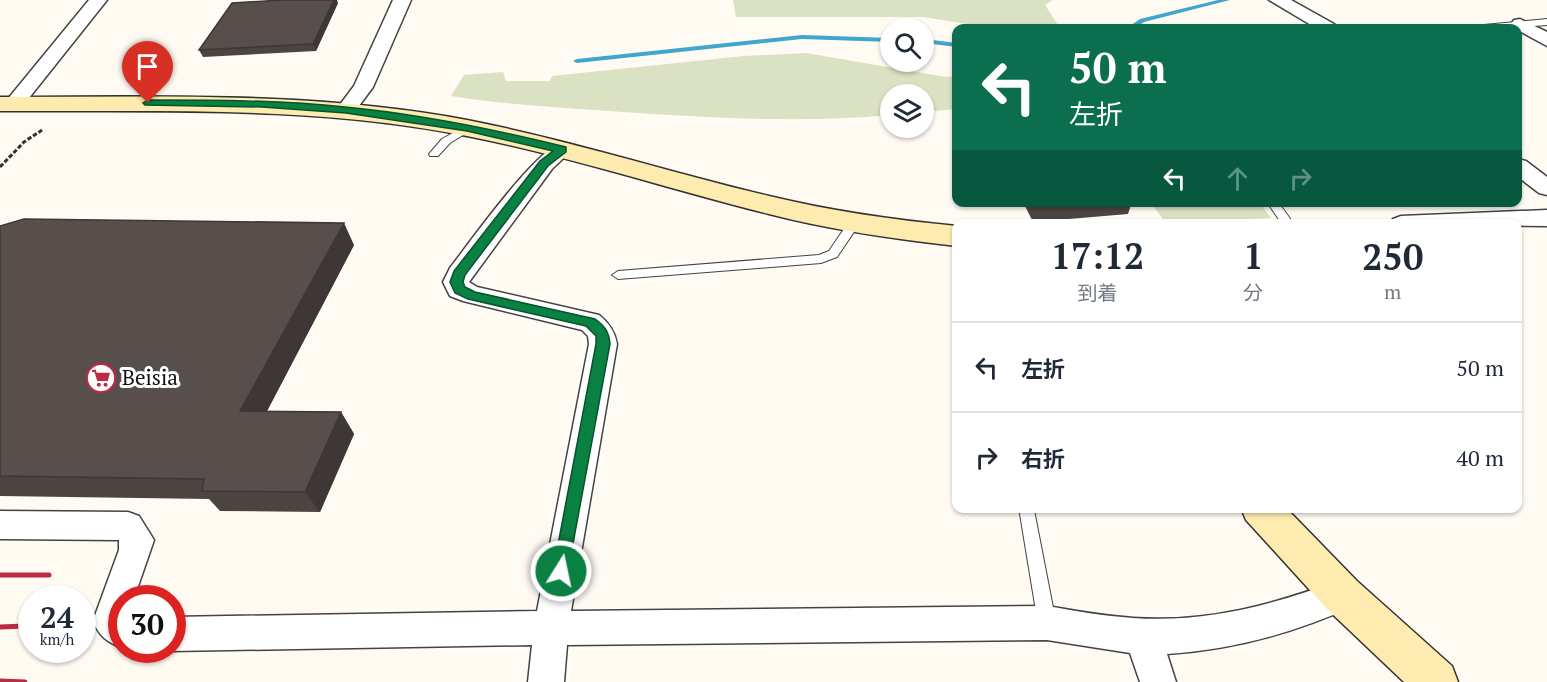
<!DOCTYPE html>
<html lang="ja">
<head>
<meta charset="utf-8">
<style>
  body { margin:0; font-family:"PT Serif","Noto Sans JP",serif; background:#f6f6f7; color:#1f2937; height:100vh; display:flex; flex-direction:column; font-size:22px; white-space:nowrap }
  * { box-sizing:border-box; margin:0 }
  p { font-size:20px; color:#747a83 }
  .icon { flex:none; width:33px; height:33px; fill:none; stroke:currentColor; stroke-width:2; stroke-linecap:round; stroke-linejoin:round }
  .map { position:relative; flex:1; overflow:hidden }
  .side { position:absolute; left:952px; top:219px; width:570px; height:294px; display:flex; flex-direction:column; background:#fff; border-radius:12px; box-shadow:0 2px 4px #0004 }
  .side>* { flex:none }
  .guide { position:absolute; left:952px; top:24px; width:570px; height:183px; border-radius:12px; box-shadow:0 2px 4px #0004; background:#0b6e4f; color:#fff; overflow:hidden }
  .controls { position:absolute; left:880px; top:18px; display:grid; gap:12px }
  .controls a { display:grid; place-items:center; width:54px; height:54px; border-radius:50%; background:#fff; box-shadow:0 2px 4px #0004; font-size:30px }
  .speed { position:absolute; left:18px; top:585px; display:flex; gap:12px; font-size:30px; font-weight:700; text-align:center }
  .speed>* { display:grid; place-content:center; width:78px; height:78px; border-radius:50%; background:#fff; box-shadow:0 2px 4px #0004; line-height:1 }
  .speed small { font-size:15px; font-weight:400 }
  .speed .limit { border:9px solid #d22; background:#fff; color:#111 }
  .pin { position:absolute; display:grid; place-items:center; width:51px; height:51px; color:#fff; margin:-62px -26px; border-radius:50% 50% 50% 0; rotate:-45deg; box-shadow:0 0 6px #0007 }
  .pin .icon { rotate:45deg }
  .me { position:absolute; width:66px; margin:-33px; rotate:10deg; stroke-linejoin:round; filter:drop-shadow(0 0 4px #0008) }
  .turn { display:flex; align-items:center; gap:21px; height:126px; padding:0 18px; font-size:27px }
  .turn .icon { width:78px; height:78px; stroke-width:2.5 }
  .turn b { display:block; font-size:42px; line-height:51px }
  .lanes { display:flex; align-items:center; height:57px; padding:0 18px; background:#0003; justify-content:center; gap:30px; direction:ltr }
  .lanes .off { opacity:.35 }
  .eta { display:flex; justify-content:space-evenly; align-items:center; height:102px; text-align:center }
  .eta b { font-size:36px; font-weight:700; line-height:42px }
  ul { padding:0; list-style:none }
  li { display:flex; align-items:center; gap:18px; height:90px; padding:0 18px; border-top:2px solid #e0e1e3 }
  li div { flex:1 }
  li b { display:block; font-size:22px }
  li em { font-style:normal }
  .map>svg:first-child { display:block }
  .cemetery { fill:#dbe1c3 }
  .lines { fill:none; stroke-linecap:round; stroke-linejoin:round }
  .stream { fill:#40a6cb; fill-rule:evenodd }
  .lane-casing { stroke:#434343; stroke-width:2 }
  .street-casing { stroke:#434343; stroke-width:3 }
  .secondary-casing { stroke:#323232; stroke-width:3 }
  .path { stroke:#323232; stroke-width:3; stroke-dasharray:4.5 2; stroke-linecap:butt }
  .lane { fill:#fff; fill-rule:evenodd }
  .street { fill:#fff; fill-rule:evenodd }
  .secondary { fill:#fdebaf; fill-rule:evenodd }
  .rail { stroke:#be2943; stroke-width:5 }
  .wall { fill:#4c4441 }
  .shaded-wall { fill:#3e3735 }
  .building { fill:#584f4c; stroke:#3e3735; stroke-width:1.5 }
  .route { fill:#0b8043; stroke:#07532c; stroke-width:1.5 }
  .labels { text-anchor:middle; stroke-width:6; stroke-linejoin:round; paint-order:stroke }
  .poi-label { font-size:21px; fill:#101010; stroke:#fff; text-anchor:start }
</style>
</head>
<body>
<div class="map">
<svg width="1547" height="682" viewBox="0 0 1547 682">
  <rect width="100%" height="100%" fill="#fffbf3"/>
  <path class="cemetery" d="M733 0H1053L1045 5 1060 28H993L923 17H736Z
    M806 53 946 77 957 76V109L924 112V94H891V115C801 123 712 118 623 112 565 108 508 105 451 96L464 75 503 72 506 81H550L552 76 744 56Z
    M1151 203H1260L1271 218 1166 223Z"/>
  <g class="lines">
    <path class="stream" d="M1218 0H1230L1144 22 1135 28H1127L1140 19Z
      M802 35 891 38V42L802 39 577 63 573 61 577 59Z
      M924 39 957 43V47L924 43Z"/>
    <g class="lane-casing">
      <path id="lane" d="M1547 19V25L1507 28H1479L1484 25Z
        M467 125 472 128 471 130 450 143 438 156H430L429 154 442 139Z
        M1267 202H1278L1294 224H1282Z
        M854 219 860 223 837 257 821 263 618 279 612 275 618 271 819 255 829 251 850 220Z
        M1019 508 1034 510 1056 623 1053 629 1047 631 1041 629 1038 623Z"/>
    </g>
    <g class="street-casing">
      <path id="street" d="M89 0H107L21 108H7L4 104 7 100Z
        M393 0H411L373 87 353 114H339L336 110 354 86Z
        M1269 0H1291L1334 24 1337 28H1316Z
        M1520 19 1547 32V46L1514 28 1511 24 1514 20Z
        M562 143 570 144 573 149 552 169 469 282 477 287 599 315C609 323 615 332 617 344L571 611 1047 606C1076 611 1104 616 1133 618 1206 623 1274 605 1342 579L1354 584 1359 595 1354 606C1294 633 1233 650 1167 654L1176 682H1140L1130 653 1047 640 567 645 564 682H528L532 645 172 651 168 650H172V617L537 611 589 344 588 336 582 330 463 301 450 296 443 282 450 268C470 242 536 149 562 143Z
        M1518 159 1526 161 1547 177V195L1539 193 1518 177Z
        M1547 210V226L1389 224 1393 219 1401 216Z
        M0 511 128 512 139 516 154 540 134 598H122V648C107 642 99 636 93 621L119 550V540L0 539Z"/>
    </g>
    <g class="secondary-casing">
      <path id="secondary" d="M0 97C156 97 313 91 467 120 569 140 668 172 769 196 831 211 894 220 957 226V246C894 239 831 230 769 214 669 189 569 156 467 136 314 105 156 112 0 111Z
        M1241 508H1286L1357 581 1452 666 1458 682H1404L1327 609 1246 520Z"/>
    </g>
    <path class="path" d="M0 167 24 142 42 130"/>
    <use href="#lane" class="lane"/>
    <use href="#street" class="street"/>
    <use href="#secondary" class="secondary"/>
    <path class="rail" d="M0 575H49
      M0 627 25 626
      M0 681 25 682"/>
  </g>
  <path class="wall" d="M338 3 316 51 203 57 199 50Z
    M1023 202H1132L1128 214 1033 222Z
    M0 226 354 245 267 411 341 412 354 434 320 512 220 511 209 499 0 496Z"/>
  <path class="shaded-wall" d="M334 0H337L338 3 316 51 313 44Z
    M344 223 354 245 256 432 240 411Z
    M341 412 354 434 320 512 305 492Z"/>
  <path class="building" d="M282 0H334L313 44 199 50 232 3Z
    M1037 202H1056L1038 204Z
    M24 219 344 223 240 411 341 412 305 492 202 491 204 479 0 476V226Z"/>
  <path class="route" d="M148 100C214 100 280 100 345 107 419 114 493 129 566 147V152L548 166 465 275 463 282 465 287 475 292 595 319C605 326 609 332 610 344L567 576 561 579 555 576 553 571 596 344V336L586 326 468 299 455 293 450 282 454 271 540 161 553 151 467 131 346 113 262 107 145 105 143 103Z"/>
  <defs>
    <g id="supermarket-ring" transform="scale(1.5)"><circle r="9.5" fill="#fff" stroke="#be2943" stroke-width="1.5"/><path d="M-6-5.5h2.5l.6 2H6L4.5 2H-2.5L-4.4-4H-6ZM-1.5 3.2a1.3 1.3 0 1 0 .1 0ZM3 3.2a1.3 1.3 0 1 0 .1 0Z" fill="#be2943"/></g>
  </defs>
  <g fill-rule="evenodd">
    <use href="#supermarket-ring" x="101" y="378"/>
  </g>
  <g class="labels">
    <g class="poi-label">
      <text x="122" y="385">Beisia</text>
    </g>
  </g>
</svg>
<div class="controls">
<a><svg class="icon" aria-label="search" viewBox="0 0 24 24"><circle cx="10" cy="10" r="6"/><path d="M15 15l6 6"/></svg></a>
<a><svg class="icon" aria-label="layers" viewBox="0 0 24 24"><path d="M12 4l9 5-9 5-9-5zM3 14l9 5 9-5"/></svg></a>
</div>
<div class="speed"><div>24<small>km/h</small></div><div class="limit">30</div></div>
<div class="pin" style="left:148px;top:103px;background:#d93025"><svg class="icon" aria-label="arrive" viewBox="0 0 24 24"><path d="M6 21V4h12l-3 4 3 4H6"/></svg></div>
<svg class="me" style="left:561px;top:571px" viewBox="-20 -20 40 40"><circle r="17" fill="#0b8043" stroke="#fff" stroke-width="3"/><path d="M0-11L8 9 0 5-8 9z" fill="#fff"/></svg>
<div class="guide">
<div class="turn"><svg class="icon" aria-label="left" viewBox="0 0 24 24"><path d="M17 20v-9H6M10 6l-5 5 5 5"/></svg><div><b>50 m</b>左折</div></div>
<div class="lanes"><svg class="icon" aria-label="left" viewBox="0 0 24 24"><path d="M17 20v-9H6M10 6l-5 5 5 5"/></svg><svg class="icon off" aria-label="ahead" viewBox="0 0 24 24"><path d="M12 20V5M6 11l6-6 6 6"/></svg><svg class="icon off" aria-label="right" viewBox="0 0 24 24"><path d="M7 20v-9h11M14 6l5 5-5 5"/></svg></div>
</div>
<section class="side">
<div class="eta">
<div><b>17:12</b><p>到着</p></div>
<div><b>1</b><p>分</p></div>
<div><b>250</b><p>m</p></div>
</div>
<ul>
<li><svg class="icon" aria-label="left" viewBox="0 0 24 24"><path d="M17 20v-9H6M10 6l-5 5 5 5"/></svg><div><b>左折</b></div><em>50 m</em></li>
<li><svg class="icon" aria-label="right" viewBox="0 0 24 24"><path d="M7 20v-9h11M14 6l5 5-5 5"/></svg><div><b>右折</b></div><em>40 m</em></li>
</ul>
</section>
</div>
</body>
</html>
